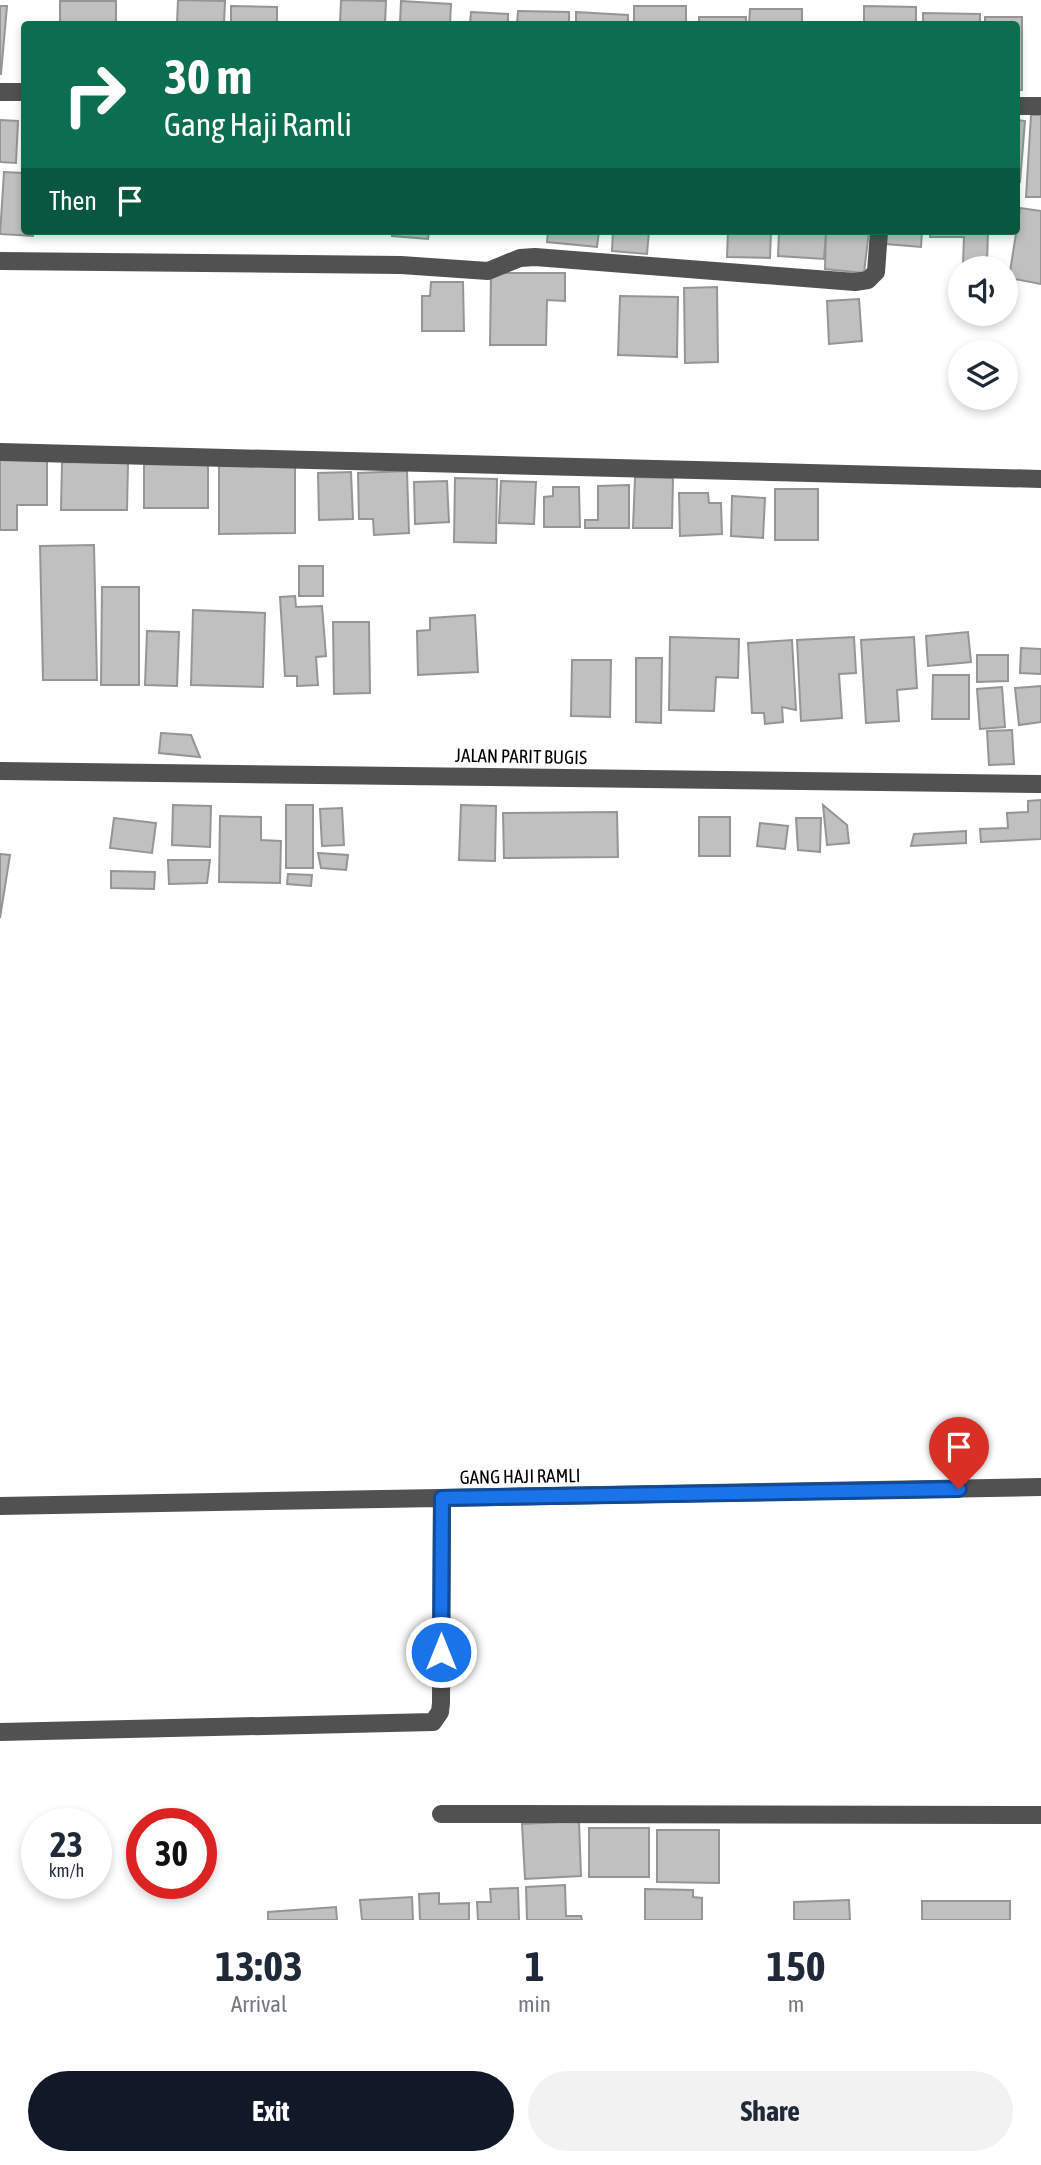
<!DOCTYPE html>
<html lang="en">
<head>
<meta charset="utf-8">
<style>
  body { margin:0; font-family:"Asap Condensed",sans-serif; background:#f2f2f3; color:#1f2937; height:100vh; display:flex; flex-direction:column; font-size:26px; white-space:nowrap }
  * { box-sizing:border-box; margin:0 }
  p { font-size:23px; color:#747a83 }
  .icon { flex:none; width:38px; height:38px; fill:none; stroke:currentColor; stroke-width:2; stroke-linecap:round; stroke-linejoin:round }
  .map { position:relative; height:1920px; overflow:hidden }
  .panel { display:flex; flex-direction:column; background:#fff; flex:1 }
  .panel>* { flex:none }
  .hud { position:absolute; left:21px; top:21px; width:999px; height:214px; border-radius:7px; box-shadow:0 4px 10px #0003; background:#0b6e4f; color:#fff; overflow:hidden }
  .buttons { position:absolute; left:948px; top:256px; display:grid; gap:14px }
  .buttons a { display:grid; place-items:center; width:70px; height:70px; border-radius:50%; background:#fff; box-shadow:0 4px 10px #0003; font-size:35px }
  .speed { position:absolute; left:21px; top:1808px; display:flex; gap:14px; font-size:35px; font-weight:700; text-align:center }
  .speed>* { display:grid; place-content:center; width:91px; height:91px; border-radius:50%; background:#fff; box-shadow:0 4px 10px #0003; line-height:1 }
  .speed small { font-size:18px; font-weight:400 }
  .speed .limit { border:10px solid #d22; background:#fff; color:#111 }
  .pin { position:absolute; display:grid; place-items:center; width:60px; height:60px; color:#fff; margin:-72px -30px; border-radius:50% 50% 50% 0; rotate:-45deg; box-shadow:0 0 7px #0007 }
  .pin .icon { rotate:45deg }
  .me { position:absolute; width:77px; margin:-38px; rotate:0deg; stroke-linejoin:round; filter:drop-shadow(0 0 5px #0008) }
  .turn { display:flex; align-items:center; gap:24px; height:147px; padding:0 28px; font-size:32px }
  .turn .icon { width:91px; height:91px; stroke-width:2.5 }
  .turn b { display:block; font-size:49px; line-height:60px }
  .then { display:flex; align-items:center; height:66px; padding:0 28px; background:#0003; gap:14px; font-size:26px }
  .eta { display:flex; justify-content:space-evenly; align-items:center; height:119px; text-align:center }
  .eta b { font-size:42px; font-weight:700; line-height:49px }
  .cta { display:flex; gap:14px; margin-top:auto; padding:14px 28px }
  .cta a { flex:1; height:80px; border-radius:42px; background:#111827; color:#fff; font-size:28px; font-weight:700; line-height:80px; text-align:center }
  .cta a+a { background:#f2f2f3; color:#1f2937 }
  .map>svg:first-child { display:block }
  .building { fill:#c0c0c0; stroke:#959595; stroke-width:2 }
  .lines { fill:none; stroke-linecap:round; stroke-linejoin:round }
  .minor { stroke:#515151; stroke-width:18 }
  .route-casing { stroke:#114b97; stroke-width:18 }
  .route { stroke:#1a73e8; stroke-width:12 }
  .labels { text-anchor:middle; stroke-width:5; stroke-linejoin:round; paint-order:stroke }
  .street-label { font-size:19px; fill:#000; stroke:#fff }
</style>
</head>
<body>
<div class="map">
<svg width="1041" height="1920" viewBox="0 0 1041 1920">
  <rect width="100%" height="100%" fill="#fff"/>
  <path class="building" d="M178 0 225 1 224 24H177Z
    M341 0 386 1 385 24H340Z
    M60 1H116V24H60Z
    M401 1 451 4 450 24H400Z
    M0 6H7L1 74H0Z
    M231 6 277 7V24H231Z
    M634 6H686V24H634Z
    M864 6 916 7V24H864Z
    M750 9H802V24H749Z
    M518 11 569 12V24H517Z
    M471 12 508 14V24H470Z
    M576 12 628 15V24H576Z
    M923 13 980 14V24H923Z
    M699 17H746V24H699Z
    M985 17H1022V90H1017V24H985Z
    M1031 115H1041V197H1026Z
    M0 120 18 121 16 163 0 162Z
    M1017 120 1025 121 1020 182 1017 181Z
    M4 172 24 173V231H33V236L0 234Z
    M1020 208 1041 211V284L1009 278Z
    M392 231H429L428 239 392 236Z
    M548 231H599L597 247 547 242Z
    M613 231H649L647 254 612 251Z
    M728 231H771L770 258 727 257Z
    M779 231H826L824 259 778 256Z
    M826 231H869L864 273 825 269Z
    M887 231H922L921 247 886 244Z
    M930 231H988L987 264H963L964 237H930Z
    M491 273H565V301L547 300 546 345H490Z
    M431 282H463L464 331H422V296H430Z
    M717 287 718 362 685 363 684 288Z
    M620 296 678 297 677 357 618 355Z
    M859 299 862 341 829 344 827 301Z
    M0 459H47V505H17V530H0Z
    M62 462 128 463 127 510H61Z
    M144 464 208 465V508H144Z
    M219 466H295V533L219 534Z
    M407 471 409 533 374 535 373 519H359L358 473Z
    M351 472 353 519 319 520 318 473Z
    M635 477 673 478 672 528H633Z
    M455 478 497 479 496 543 454 542Z
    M447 481 449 522 415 524 414 482Z
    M501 481 536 482 534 524 499 523Z
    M629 485V528H585V520H598V486Z
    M553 487H579L580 527H544V497L553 496Z
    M775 489H818V540H775Z
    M679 493H708L709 503H721L722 534 680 536Z
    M732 496 765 498 763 538 731 536Z
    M94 545 97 680H43L40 546Z
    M299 566H323V596H299Z
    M102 587H139V685H101Z
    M295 596 296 607 322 606 326 656 316 657 318 685 297 686V676H285L280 597Z
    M193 610 265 613 263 687 191 685Z
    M475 615 478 672 418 675 417 631 430 630V618Z
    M333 622H369L370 693 334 694Z
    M147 631 179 632 177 686 145 685Z
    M968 632 971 662 928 666 926 636Z
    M670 637 739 639 738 678 716 677 714 711 669 710Z
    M854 637 856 673 839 674 842 718 801 721 797 640Z
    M914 637 917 688 897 690 899 721 866 723 861 640Z
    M792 640 796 710 782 707 783 722 765 724 764 713H752L748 643Z
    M1021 648 1041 649V674L1020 673Z
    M977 655H1008V681L977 682Z
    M636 658H662L661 723 636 722Z
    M572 660H611L610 717 571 716Z
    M933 675H969V719H932Z
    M1041 686V722L1019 725 1015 688Z
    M1002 687 1005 727 980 729 977 689Z
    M1012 730 1014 764 989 765 987 731Z
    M161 733 191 735 200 757 159 753Z
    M1041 800V839L981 842 980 829 1008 828 1007 813 1028 812V801Z
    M173 805 211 806 210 847 172 845Z
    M286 805H313V868H286Z
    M461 805 496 806 495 861 459 860Z
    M823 805 847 825 849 843 827 845Z
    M342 808 344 845 322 846 320 809Z
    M617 812 618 857 504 858 503 813Z
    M220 816 261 817V840L281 841 280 883 219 882Z
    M699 817H730V856H699Z
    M114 818 156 823 152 853 110 848Z
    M796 818H821L820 852 798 850Z
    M760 823 788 826 785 849 757 846Z
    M966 831V843L911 846 914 834Z
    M318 853 348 855 346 870 321 868Z
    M0 854 10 855 0 918Z
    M168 860H210L207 883 169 884Z
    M111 871 155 872 154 889 111 888Z
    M288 874 312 875 311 886 287 884Z
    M579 1821 581 1876 525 1879 522 1824Z
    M589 1828H649V1877H589Z
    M657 1830H719V1883L657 1882Z
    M565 1885 566 1916H581L582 1920H527L526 1887Z
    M518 1888 519 1920H478L477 1902H491L490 1889Z
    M645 1889 693 1890V1897L702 1898V1920H645Z
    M439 1893V1904L469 1903V1920H420L419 1894Z
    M412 1897 413 1920H362L360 1900Z
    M849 1900 850 1920H794V1902Z
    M922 1901H1010V1920H922Z
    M336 1907 337 1920H268V1912Z"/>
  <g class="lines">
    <path class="minor" d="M0 92H24
      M1017 106H1041
      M0 261 401 265 488 271 520 258 535 257 855 282 868 280 876 272 879 231
      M0 452 1041 479
      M0 771 1041 784
      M0 1506 1041 1487
      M0 1732 433 1722 440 1712 441 1703 442 1498
      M441 1814 1041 1815"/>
  </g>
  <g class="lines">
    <g class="route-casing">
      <path id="route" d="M441 1652 442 1498 959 1489"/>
    </g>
    <use href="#route" class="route"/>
  </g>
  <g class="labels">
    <g class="street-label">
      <text transform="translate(521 756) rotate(1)" y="7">JALAN PARIT BUGIS</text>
      <text transform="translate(520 1476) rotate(-1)" y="7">GANG HAJI RAMLI</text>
    </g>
  </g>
</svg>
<div class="buttons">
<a><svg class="icon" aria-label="sound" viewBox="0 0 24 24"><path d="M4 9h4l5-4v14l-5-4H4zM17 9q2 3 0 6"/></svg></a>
<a><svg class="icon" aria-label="layers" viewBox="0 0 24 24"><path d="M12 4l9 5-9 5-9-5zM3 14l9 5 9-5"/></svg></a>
</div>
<div class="speed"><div>23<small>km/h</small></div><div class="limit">30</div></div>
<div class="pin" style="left:959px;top:1489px;background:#d93025"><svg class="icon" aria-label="arrive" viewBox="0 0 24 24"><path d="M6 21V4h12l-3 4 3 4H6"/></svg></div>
<svg class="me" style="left:441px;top:1652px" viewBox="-20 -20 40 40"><circle r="17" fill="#1a73e8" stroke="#fff" stroke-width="3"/><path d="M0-11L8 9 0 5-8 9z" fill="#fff"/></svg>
<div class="hud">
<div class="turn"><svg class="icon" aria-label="right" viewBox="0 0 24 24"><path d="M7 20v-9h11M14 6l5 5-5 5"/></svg><div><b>30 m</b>Gang Haji Ramli</div></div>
<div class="then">Then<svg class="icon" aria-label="arrive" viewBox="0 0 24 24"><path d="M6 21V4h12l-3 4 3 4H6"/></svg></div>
</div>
</div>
<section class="panel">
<div class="eta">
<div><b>13:03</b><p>Arrival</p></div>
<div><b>1</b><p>min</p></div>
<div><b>150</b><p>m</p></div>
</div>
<div class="cta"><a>Exit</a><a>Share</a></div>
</section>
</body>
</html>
